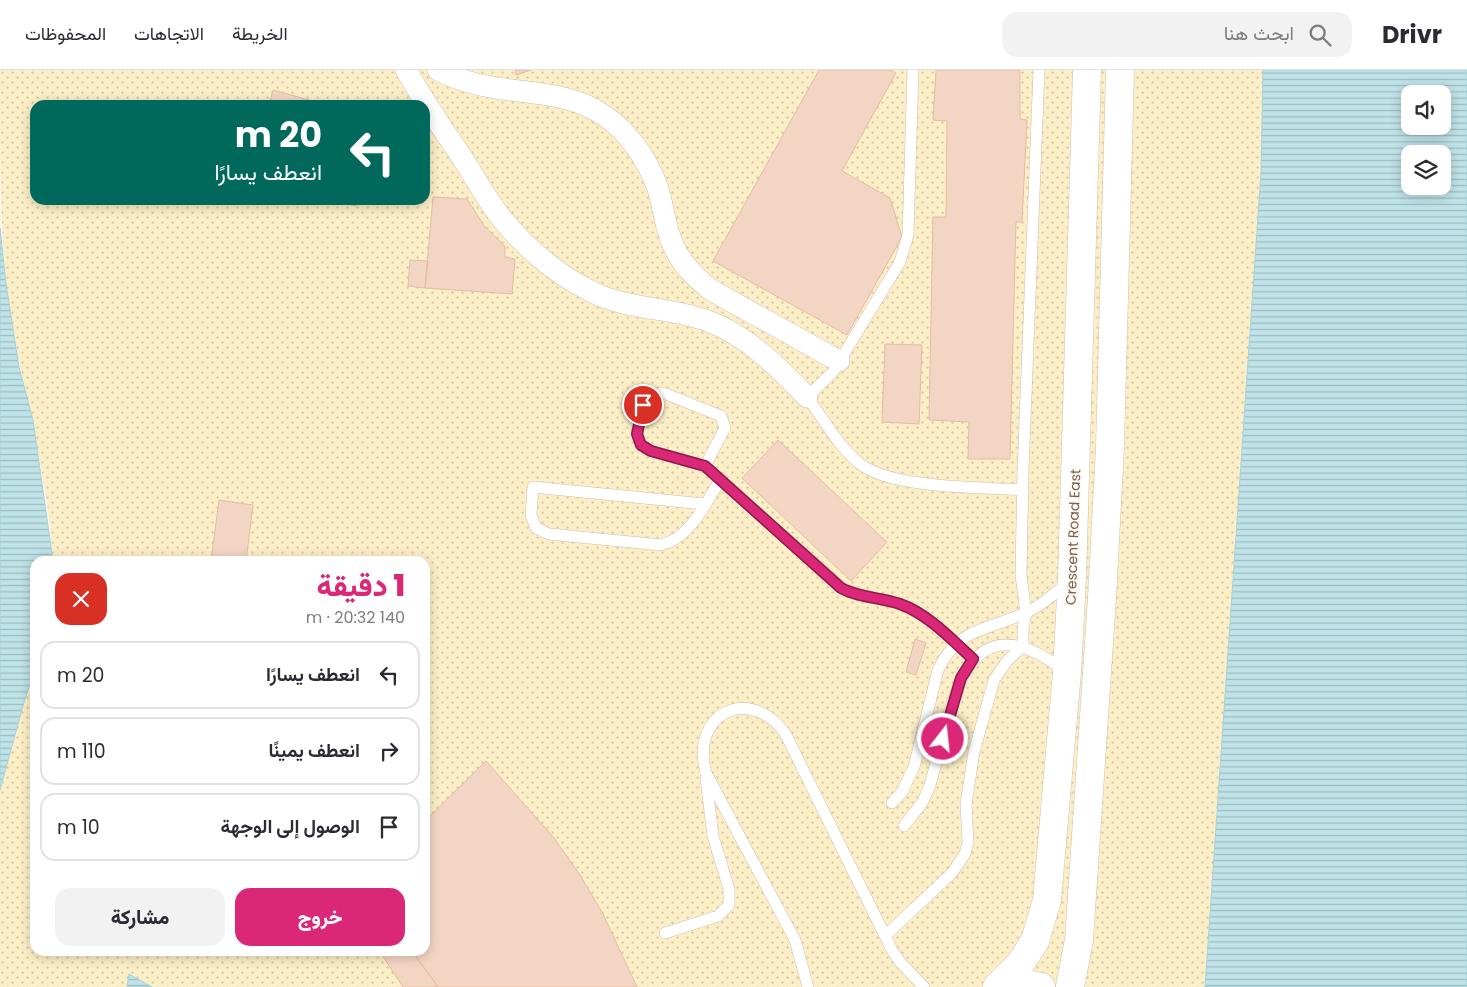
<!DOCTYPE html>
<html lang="ar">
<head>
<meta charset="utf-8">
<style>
  body { margin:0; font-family:Poppins,Vazirmatn,sans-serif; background:#f2f2f3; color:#2b2b33; direction:rtl; height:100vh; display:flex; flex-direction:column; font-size:19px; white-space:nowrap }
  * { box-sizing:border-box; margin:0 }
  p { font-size:16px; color:#7c7c81 }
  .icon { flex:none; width:28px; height:28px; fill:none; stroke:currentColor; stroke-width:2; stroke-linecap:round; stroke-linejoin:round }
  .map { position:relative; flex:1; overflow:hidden; direction:ltr }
  .sheet { position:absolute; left:30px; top:486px; width:400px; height:400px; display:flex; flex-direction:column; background:#fff; border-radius:15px; box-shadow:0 2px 12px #0003; direction:rtl }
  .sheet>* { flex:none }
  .top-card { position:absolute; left:30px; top:30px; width:400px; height:105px; border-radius:15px; box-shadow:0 2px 12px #0003; direction:rtl; background:#00695c; color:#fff; overflow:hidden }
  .fabs { position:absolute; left:1401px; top:15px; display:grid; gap:10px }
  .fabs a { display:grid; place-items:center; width:50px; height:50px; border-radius:10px; background:#fff; box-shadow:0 2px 12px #0003; font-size:25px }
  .pin { position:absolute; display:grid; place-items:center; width:42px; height:42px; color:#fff; margin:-21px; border:2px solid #fff; border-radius:50%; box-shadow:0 1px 5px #0007 }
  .me { position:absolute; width:55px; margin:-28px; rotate:16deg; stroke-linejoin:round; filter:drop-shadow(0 0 4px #0008) }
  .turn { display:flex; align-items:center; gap:18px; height:105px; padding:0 25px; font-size:22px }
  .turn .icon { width:65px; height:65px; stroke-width:2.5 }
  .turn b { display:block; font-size:35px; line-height:42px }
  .round { display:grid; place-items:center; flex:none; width:52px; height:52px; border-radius:15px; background:#f2f2f3 }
  .summary { display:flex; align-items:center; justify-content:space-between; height:85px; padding:0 25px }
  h1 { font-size:30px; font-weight:800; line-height:38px; color:#db2777 }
  .primary-button { display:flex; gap:10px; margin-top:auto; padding:10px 25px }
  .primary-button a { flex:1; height:58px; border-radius:15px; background:#db2777; color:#fff; font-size:20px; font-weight:800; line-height:58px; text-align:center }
  .primary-button a+a { background:#f2f2f3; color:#2b2b33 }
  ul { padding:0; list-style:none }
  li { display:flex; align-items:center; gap:15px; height:68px; margin:0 10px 8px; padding:0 15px; border:2px solid #e1e1e2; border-radius:15px }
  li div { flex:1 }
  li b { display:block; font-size:19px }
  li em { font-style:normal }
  header { display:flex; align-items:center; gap:30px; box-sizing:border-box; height:70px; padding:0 25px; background:#fff; border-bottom:1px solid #e1e1e2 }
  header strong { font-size:24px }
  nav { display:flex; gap:28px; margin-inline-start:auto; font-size:18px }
  .search { width:350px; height:45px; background:#f2f2f3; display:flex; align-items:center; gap:12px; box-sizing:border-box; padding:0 18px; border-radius:15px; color:#7c7c81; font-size:19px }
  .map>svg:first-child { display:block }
  .sand { fill:url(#sand-dots); fill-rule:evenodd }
  .water { fill:url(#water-rules); stroke:#a5d3da; fill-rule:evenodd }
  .building { fill:#f3d5c3; stroke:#e6bba3 }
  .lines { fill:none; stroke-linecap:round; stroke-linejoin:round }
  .lane-casing { stroke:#d1beb0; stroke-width:12 }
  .street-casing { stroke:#d1beb0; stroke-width:22 }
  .secondary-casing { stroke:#d6c0b0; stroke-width:29 }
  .lane { stroke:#fff; stroke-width:11 }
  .street { stroke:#fff; stroke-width:21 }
  .secondary { stroke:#fff; stroke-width:28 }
  .route-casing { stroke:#8e194d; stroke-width:12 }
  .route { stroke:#db2777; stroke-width:9 }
  .labels { text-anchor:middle; stroke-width:4; stroke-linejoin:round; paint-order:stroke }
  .street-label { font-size:14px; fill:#7a5c4d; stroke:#fffaf3 }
</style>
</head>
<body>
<header>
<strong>Drivr</strong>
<div class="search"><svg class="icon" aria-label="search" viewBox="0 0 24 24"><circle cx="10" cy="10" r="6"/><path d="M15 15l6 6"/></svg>ابحث هنا</div>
<nav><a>الخريطة</a><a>الاتجاهات</a><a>المحفوظات</a></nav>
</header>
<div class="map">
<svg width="1467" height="917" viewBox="0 0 1467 917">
  <defs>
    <pattern id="sand-dots" width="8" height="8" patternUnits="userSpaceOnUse" patternTransform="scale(1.25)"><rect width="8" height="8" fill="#fcefc7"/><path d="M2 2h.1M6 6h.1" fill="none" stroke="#d1c5a4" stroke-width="1.8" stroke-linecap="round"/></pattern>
    <pattern id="water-rules" width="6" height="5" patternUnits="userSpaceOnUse" patternTransform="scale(1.25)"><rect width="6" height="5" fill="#bfe3e8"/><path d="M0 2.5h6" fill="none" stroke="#a0bbbe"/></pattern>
  </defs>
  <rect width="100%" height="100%" fill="#fdf6ec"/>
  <path class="sand" d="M0 0H1263L1261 102 1205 917H0V720L24 632 35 599V881H425V491H53C48 398 18 308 6 215 0 144 0 72 0 0ZM35 35H425V130H35Z"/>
  <path class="water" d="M1263 0H1467V917H1205L1261 102ZM1410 24H1442V56H1410ZM1410 84H1442V116H1410Z
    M0 158 6 214 19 297 33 350 53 491H35V599L24 632 0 720Z
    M129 904 152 917H127Z"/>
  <path class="building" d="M515 0H531L516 5Z
    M819 0H890L896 3 842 101 890 128 902 167 847 265 713 191Z
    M936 0H1020V49L1027 50 1022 152H1016L1010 389H968L969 352 929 350 933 147H946L947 51 933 50Z
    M273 20 327 35H269Z
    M433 127 467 129 485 157 505 176V187L515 189 512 224 425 218Z
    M332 130H358L356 136Z
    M410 190 428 191 425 218 408 216Z
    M885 274 922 275 919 354 882 352Z
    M778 370 887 472 851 511 742 408Z
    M219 430 253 435 246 491H211Z
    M915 569 926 573 916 605 906 602Z
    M486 691 554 768 580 805 603 844 637 917H438L412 881H425V751Z
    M386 881H412L438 917H403L382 885Z"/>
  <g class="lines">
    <g class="lane-casing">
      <path id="lane" d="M913 0 908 165 900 192 833 302 807 327C823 348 838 376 859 393 890 419 981 417 1023 420
        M705 396 725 358 721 346 666 324C641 319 632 360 641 375L651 381 705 396 841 517C859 528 880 527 900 534 929 544 951 569 973 589
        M704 434 533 417 531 445 536 458 549 464 661 475C691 468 705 433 721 409
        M892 733 902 722 914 697 938 600C958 557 987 561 1025 543 1041 536 1056 523 1069 511
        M904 756 922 733 929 718C952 646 958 520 1065 601
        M665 863 718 846 729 835V819L713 766 706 709
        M885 866 952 803 965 784 968 772 966 734 974 682 994 610 1007 591 1023 576V560L1026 543 1021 505 1023 401 1039 0
        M808 917 795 870 706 703C690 644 748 614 785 663L892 880 900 892 924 917"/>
    </g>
    <g class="street-casing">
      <path id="street" d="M406 0C422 28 439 54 457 80 473 103 485 128 503 150 529 182 564 210 601 226 636 240 674 238 708 251 748 266 778 297 807 327
        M438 0C456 9 476 15 496 18 534 24 572 23 605 46 629 62 649 92 658 119 664 138 665 159 674 177 682 195 696 208 711 220L839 291"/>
    </g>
    <g class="secondary-casing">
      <path id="secondary" d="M997 917 1020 894 1035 871 1047 830 1067 602 1072 508 1087 0
        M1000 917 1015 912 1041 917
        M1070 917 1079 870 1102 528 1110 377 1120 0"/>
    </g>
    <use href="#lane" class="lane"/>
    <use href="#street" class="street"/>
    <use href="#secondary" class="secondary"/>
  </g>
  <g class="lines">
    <g class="route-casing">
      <path id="route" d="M643 335 637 364 641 375 651 381 705 396 841 518C859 528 880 527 900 534 928 544 951 569 973 589L961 608 943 669"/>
    </g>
    <use href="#route" class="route"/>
  </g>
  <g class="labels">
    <g class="street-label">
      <text transform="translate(1073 467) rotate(-88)" y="5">Crescent Road East</text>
    </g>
  </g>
</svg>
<div class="fabs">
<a><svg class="icon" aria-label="sound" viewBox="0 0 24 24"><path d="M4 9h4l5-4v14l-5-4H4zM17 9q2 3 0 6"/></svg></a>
<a><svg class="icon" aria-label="layers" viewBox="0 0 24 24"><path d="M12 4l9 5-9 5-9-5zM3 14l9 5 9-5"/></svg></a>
</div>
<div class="pin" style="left:643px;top:335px;background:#d93025"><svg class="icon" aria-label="arrive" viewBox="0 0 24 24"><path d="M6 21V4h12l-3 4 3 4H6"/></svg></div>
<svg class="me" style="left:943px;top:669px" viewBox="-20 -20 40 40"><circle r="17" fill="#db2777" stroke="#fff" stroke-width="3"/><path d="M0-11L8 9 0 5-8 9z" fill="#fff"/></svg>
<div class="top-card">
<div class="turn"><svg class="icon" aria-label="left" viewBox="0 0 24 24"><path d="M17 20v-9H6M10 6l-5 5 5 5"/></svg><div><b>20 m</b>انعطف يسارًا</div></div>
</div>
<section class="sheet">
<div class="summary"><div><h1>1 دقيقة</h1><p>140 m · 20:32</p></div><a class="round" style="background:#d93025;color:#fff"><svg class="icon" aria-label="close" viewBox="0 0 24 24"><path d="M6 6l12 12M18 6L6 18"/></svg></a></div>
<ul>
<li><svg class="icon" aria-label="left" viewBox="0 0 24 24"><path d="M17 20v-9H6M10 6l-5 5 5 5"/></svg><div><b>انعطف يسارًا</b></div><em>20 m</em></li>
<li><svg class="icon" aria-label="right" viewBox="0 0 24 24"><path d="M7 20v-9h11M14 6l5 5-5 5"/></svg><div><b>انعطف يمينًا</b></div><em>110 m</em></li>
<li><svg class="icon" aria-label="arrive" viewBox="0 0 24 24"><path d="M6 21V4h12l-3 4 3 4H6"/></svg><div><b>الوصول إلى الوجهة</b></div><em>10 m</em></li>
</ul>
<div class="primary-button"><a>خروج</a><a>مشاركة</a></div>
</section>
</div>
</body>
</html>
